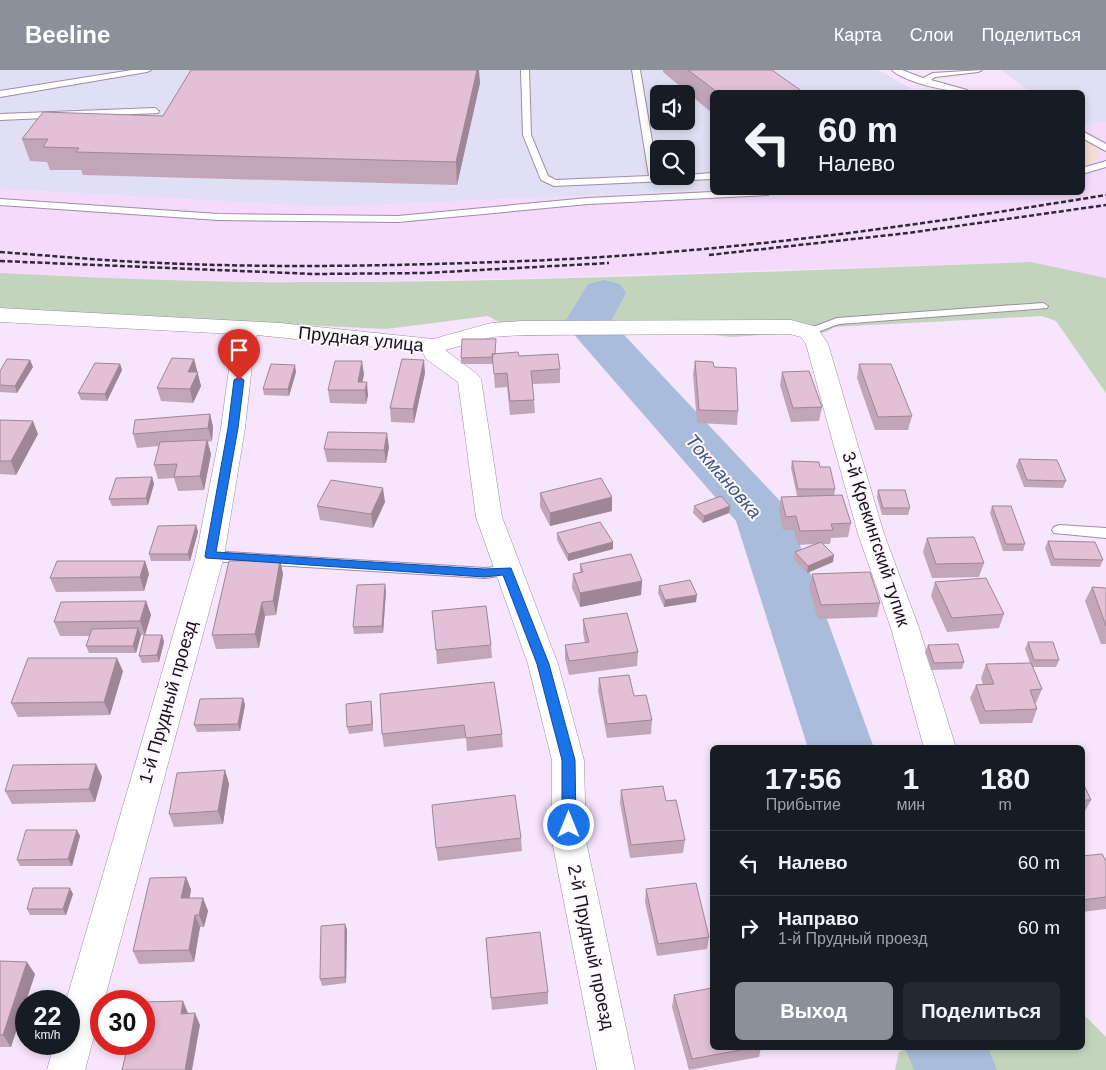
<!DOCTYPE html>
<html lang="ru">
<head>
<meta charset="utf-8">
<style>
  body { margin:0; font-family:Helvetica,sans-serif; background:#242831; color:#f1f3f6; height:100vh; display:flex; flex-direction:column; font-size:19px; white-space:nowrap }
  * { box-sizing:border-box; margin:0 }
  p { font-size:16px; color:#9ea1a6 }
  .icon { flex:none; width:28px; height:28px; fill:none; stroke:currentColor; stroke-width:2; stroke-linecap:round; stroke-linejoin:round }
  .map { position:relative; flex:1; overflow:hidden }
  .drawer { position:absolute; left:710px; top:675px; width:375px; height:305px; display:flex; flex-direction:column; background:#171b24; border-radius:8px; box-shadow:0 2px 8px #0003 }
  .drawer>* { flex:none }
  .guide { position:absolute; left:710px; top:20px; width:375px; height:105px; border-radius:8px; box-shadow:0 2px 8px #0003; background:#171b24; color:#f1f3f6; overflow:hidden }
  .controls { position:absolute; left:650px; top:15px; display:grid; gap:10px }
  .controls a { display:grid; place-items:center; width:45px; height:45px; border-radius:8px; background:#171b24; box-shadow:0 2px 8px #0003; font-size:25px }
  .speed { position:absolute; left:15px; top:920px; display:flex; gap:10px; font-size:25px; font-weight:700; text-align:center }
  .speed>* { display:grid; place-content:center; width:65px; height:65px; border-radius:50%; background:#171b24; box-shadow:0 2px 8px #0003; line-height:1 }
  .speed small { font-size:12px; font-weight:400 }
  .speed .limit { border:8px solid #d22; background:#fff; color:#111 }
  .pin { position:absolute; display:grid; place-items:center; width:42px; height:42px; color:#fff; margin:-51px -21px; border-radius:50% 50% 50% 0; rotate:-45deg; box-shadow:0 0 5px #0007 }
  .pin .icon { rotate:45deg }
  .me { position:absolute; width:55px; margin:-28px; rotate:0deg; stroke-linejoin:round; filter:drop-shadow(0 0 4px #0008) }
  .turn { display:flex; align-items:center; gap:18px; height:105px; padding:0 25px; font-size:22px }
  .turn .icon { width:65px; height:65px; stroke-width:2.5 }
  .turn b { display:block; font-size:35px; line-height:42px }
  .eta { display:flex; justify-content:space-evenly; align-items:center; height:85px; text-align:center }
  .eta b { font-size:30px; font-weight:700; line-height:35px }
  .action { display:flex; gap:10px; margin-top:auto; padding:10px 25px }
  .action a { flex:1; height:58px; border-radius:8px; background:#8c9099; color:#fff; font-size:20px; font-weight:700; line-height:58px; text-align:center }
  .action a+a { background:#242831; color:#f1f3f6 }
  ul { padding:0; list-style:none }
  li { display:flex; align-items:center; gap:15px; height:65px; padding:0 25px; border-top:1px solid #363941 }
  li div { flex:1 }
  li b { display:block; font-size:19px }
  li em { font-style:normal }
  header { display:flex; align-items:center; gap:30px; box-sizing:border-box; height:70px; padding:0 25px; background:#8c9099; color:#fff }
  header strong { font-size:24px }
  nav { display:flex; gap:28px; margin-inline-start:auto; font-size:18px }
  .map>svg:first-child { display:block }
  .commercial { fill:#f4ddd2 }
  .industrial { fill:#e1dff5; fill-rule:evenodd }
  .built { fill:#f5dafd }
  .green { fill:#c3d4bd }
  .lines { fill:none; stroke-linecap:round; stroke-linejoin:round }
  .river { fill:#a9bcdb; fill-rule:evenodd }
  .service-casing { stroke:#9f8ca6; stroke-width:2 }
  .minor-casing { stroke:#9f8ca6; stroke-width:1 }
  .service { fill:#fff; fill-rule:evenodd }
  .minor { fill:#fff; fill-rule:evenodd }
  .rail { stroke:#302834; stroke-width:2.5; stroke-dasharray:5 2.5; stroke-linecap:butt }
  .wall { fill:#c2a5b9 }
  .shaded-wall { fill:#9e8696 }
  .building { fill:#e2c0d7; stroke:#9e8696 }
  .route { fill:#1a73e8; stroke:#114b97 }
  .labels { text-anchor:middle; stroke-width:4; stroke-linejoin:round; paint-order:stroke }
  .street-label { font-size:18px; fill:#18111b; stroke:#fcf8fd }
  .water-label { font-size:19px; font-style:italic; fill:#3d5682; stroke:#fcf8fd }
</style>
</head>
<body>
<header>
<strong>Beeline</strong>
<nav><a>Карта</a><a>Слои</a><a>Поделиться</a></nav>
</header>
<div class="map">
<svg width="1106" height="1000" viewBox="0 0 1106 1000">
  <rect width="100%" height="100%" fill="#f6e5fc"/>
  <path class="commercial" d="M1083 69 1095 76 1101 86 1089 94 1083 96Z"/>
  <path class="industrial" d="M0 0H878L912 19 892 22H712V120L328 137 0 119ZM659 24H686V51H659ZM659 79H686V106H659Z
    M1001 0H1106V52L1083 55 1082 22H1030Z"/>
  <path class="built" d="M1106 52V208L1031 192 499 209 315 212 157 210 0 203V119L328 137 712 120V122H1082L1083 96 1089 94 1101 86 1095 76 1083 69V55Z"/>
  <path class="green" d="M1031 192 1106 208V323L1056 251 1042 246 834 257C823 266 804 267 790 263L732 267 689 262 524 266 488 246 386 259 0 240V203C105 208 211 213 316 212 554 212 793 200 1031 192Z
    M1083 944 1106 967V1000H895L899 982 910 978H1082Z"/>
  <g class="lines">
    <path class="river" d="M604 210 620 214 626 223 611 251 781 432 789 445 874 678H808L736 451 564 253 588 214Z
      M905 978H988L997 1000H914Z"/>
    <g class="service-casing">
      <path id="service" d="M132 0H151L147 2 0 27V21Z
        M521 0H529L531 65 548 106 556 110 649 106 632 0H640L658 106H686V105L712 103V109L554 116 541 110 523 65Z
        M892 0H902L923 8 933 3 982 0 978 2 935 7 931 10 967 20 968 22C949 22 906 13 892 0Z
        M155 38 159 41 158 43 0 50V44Z
        M1082 61 1106 74V81L1082 68Z
        M1106 91V97L1082 104V98Z
        M712 122H772L768 125 588 134 398 152 218 150 0 135V129L218 144 398 146 588 128Z
        M1043 233 1048 236 1047 238 839 254 809 265 803 262 805 260 837 248Z
        M1059 455 1106 458V468L1054 463 1052 460 1054 457Z
        M210 481 485 498 507 496 512 498 514 501 512 504 485 508 210 491 205 489 203 486 205 483Z"/>
    </g>
    <g class="minor-casing">
      <path id="minor" d="M0 238 280 253 433 269 491 253 522 251 791 250 817 257 828 274 884 464 919 558 956 678H924L891 558 858 464 806 274 801 267 790 264 522 265 492 267 445 280 477 304 481 309 502 447 558 594 584 690 586 771 635 1000H597L552 771V690L528 594 476 447 458 312 426 289 423 282 257 265 254 277 245 358 224 486 104 931H101V940L85 1000H47L54 974H69V931H66L196 486 221 358 232 277 235 264 0 252Z"/>
    </g>
    <use href="#service" class="service"/>
    <use href="#minor" class="minor"/>
    <path class="rail" d="M0 182C54 186 108 191 161 193 273 198 385 196 496 192 701 186 904 158 1106 125
      M709 185 908 163 1106 135
      M0 191 314 204 425 203 609 193"/>
  </g>
  <path class="wall" d="M663 0H772L803 22H712V43L663 2Z
    M480 13 457 115 83 105 81 100H50L47 92 30 91 22 69 163 46Z
    M496 283 519 286 560 299V313L532 314 534 330 535 343 510 345 507 317 495 318 493 294H461V288Z
    M194 289 201 316 193 333 161 331 157 318Z
    M30 290 33 297 17 323 0 322V301Z
    M695 291 714 297 738 341 737 355 697 353 693 304Z
    M120 294 122 300 107 331 81 330 78 323Z
    M859 294 912 346 908 360H875L857 308Z
    M296 302 289 326 264 325 263 319Z
    M782 302 822 337 819 351 791 352 780 315Z
    M425 303 414 353 391 352 390 338Z
    M364 304 362 312 368 325 366 334 330 333 328 320Z
    M210 344 213 357 212 371 208 372 211 384 204 420 178 421 174 408 158 409 154 395 159 376 137 378 133 364Z
    M0 350 38 364 16 405 0 404Z
    M389 377 386 393 327 392 324 379Z
    M1019 389 1066 411 1063 418 1024 417 1016 396Z
    M792 391 820 397 835 419 834 426 851 453 848 467 831 468 830 474H823L833 492 807 503 794 489 795 482 814 474 798 475 794 460H783L779 441 781 427 825 426H797L791 398Z
    M152 407 154 414 148 435 112 436 109 429Z
    M878 420 910 438 908 445H882L877 427Z
    M540 423 612 441 550 456 540 437Z
    M385 432 373 458 320 450 317 436Z
    M694 436H730L729 443 703 453 693 443Z
    M992 436 1025 474 1023 481H1003L990 443Z
    M196 455 198 462 190 491H151L149 484Z
    M557 463 613 479 568 491 557 470Z
    M927 468 984 493 979 507 932 508 923 482Z
    M1048 471 1103 490 1100 497 1051 496 1045 478Z
    M280 490 283 504 276 545 265 546 259 578 216 579 212 565Z
    M145 491 149 504 144 521 56 522 50 508Z
    M580 494 642 511 641 525 580 537 572 518 573 504 580 502Z
    M812 504 880 533 877 547 818 549 809 518Z
    M935 512 1004 544 999 558 947 562 931 526Z
    M659 516 696 532 664 537 658 523Z
    M1092 517 1106 518V574H1101L1085 531Z
    M386 521 383 563 354 564 353 557Z
    M146 531 151 545 145 565H141L136 583H89L86 576 90 566H60L54 552Z
    M583 549 638 582 637 596 569 605 565 589V575L585 573 583 562Z
    M162 565 164 572 159 592 142 593 139 586Z
    M1028 572 1059 590 1056 597H1033L1042 619 1036 633H1035L1037 639 1032 653 980 654 970 628 976 615 983 614 981 608 986 594 1030 593 1025 579Z
    M491 575 492 588 437 594 436 580Z
    M928 575 964 592 962 599 931 600 925 582Z
    M123 601 110 645 18 647 11 633Z
    M599 608 634 626 652 650 651 664 607 668 598 621Z
    M380 624 502 664 503 677 467 681 466 668 384 677 382 664Z
    M243 628 245 635 240 661 197 662 194 655Z
    M371 631 373 661 349 664 347 657Z
    M96 694 102 707 95 732 12 734 5 721Z
    M225 700 229 714 223 754 174 757 169 744Z
    M1082 711 1091 730 1084 743H1082Z
    M621 720 666 731 685 770 683 783 630 788 620 733Z
    M77 760 80 766 72 796H20L17 790Z
    M521 768 522 781 438 791 436 778Z
    M1082 786 1106 791V839L1082 842Z
    M186 807 191 820 189 828H203L208 841 204 857H200L194 892 139 894 133 881Z
    M646 819 709 867 707 879 657 886 645 832Z
    M73 824 66 845H30L27 839Z
    M345 854 347 860 346 913 322 916 320 909Z
    M486 868 548 922V934L492 940Z
    M0 891 35 904 11 977H0Z
    M674 925 712 978H761L759 987 689 1000 672 937Z"/>
  <path class="shaded-wall" d="M477 0H479L480 13 457 115 456 92Z
    M194 289 201 316 193 333 190 319 188 302Z
    M30 290 33 297 17 323 15 316Z
    M424 290 425 303 414 353 413 339Z
    M362 291 364 304 361 320 358 312Z
    M120 294 122 300 107 331 105 324Z
    M295 295 296 302 289 326 288 319Z
    M367 312 368 325 366 334 365 320Z
    M210 344 213 357 212 371 208 358Z
    M33 351 38 364 16 405 11 391Z
    M387 363 389 377 386 393 384 380Z
    M207 370 211 384 204 420 200 406Z
    M152 407 154 414 148 435 146 428Z
    M383 418 385 432 373 458 371 444Z
    M612 427V441L550 456V443Z
    M730 436 729 443 703 453 704 446Z
    M196 455 198 462 190 491 188 484Z
    M613 472V479L568 491V484Z
    M834 485 833 492 807 503 808 496Z
    M280 490 283 504 276 545 273 531Z
    M145 491 149 504 144 521 140 507Z
    M642 511 641 525 580 537V523Z
    M385 514 386 521 383 563 382 556Z
    M697 525 696 532 664 537 665 530Z
    M146 531 151 545 145 565 140 551Z
    M262 532 265 546 259 578 255 564Z
    M138 558 141 565 136 583 133 576Z
    M162 565 164 572 159 592 157 585Z
    M117 588 123 601 110 645 104 632Z
    M243 628 245 635 240 661 238 654Z
    M371 631 372 638 373 661 372 654Z
    M96 694 102 707 95 732 89 719Z
    M225 700 229 714 223 754 218 741Z
    M77 760 80 766 72 796 68 789Z
    M186 807 191 820 187 841 181 828Z
    M70 818 73 824 66 845 63 839Z
    M203 828 208 841 204 857 199 845Z
    M195 845 200 857 194 892 189 880Z
    M345 854 347 860 346 913 345 907Z
    M27 892 35 904 11 977 3 965Z
    M183 931 188 943 181 944Z
    M195 943 200 955 192 1000H185Z"/>
  <path class="building" d="M191 0H477L456 92 76 82 79 78 43 77 48 69H22L43 42 163 46Z
    M688 0H772L803 22H717Z
    M462 269H496L495 284H492L493 287 461 288Z
    M518 282 519 286 558 284 560 299 531 301 534 330 510 331 507 303 494 304 492 284Z
    M172 288 194 289 188 302H198L190 319 157 318Z
    M7 289 30 290 15 316 0 315V301Z
    M402 289 424 290 413 339 390 338Z
    M335 291H362L358 312H367L365 320H328Z
    M695 291 713 292 714 297 736 298 738 341 699 340Z
    M95 293 120 294 105 324 78 323Z
    M271 294 295 295 288 319H263Z
    M859 294H891L912 346 878 347Z
    M809 301 822 337 793 338 782 302Z
    M210 344 208 358 133 364 135 350Z
    M0 350 33 351 11 391H0Z
    M328 362 387 363 384 380 324 379Z
    M207 370 200 406 174 407 177 394 154 395 160 372Z
    M1019 389 1057 390 1066 411 1027 410Z
    M792 391 819 392 820 397H830L835 419H798Z
    M152 407 146 428 109 429 116 408Z
    M601 408 612 427 550 443 540 423Z
    M331 410 383 418 371 444 317 436Z
    M878 420H905L910 438H883Z
    M842 425 851 453 831 454 833 460 800 461 796 446 786 447 781 427Z
    M721 426 730 436 704 446 694 436Z
    M992 436H1011L1025 474H1006Z
    M600 452 613 472 568 484 557 463Z
    M196 455 188 484H149L158 456Z
    M974 467 984 493 936 494 927 468Z
    M1048 471 1095 472 1103 490 1054 489Z
    M821 472 834 485 808 496 795 482Z
    M631 484 642 511 580 523 573 504 583 502 580 494Z
    M280 490 273 531 262 532 255 564 212 565 229 491Z
    M57 491H145L140 507 50 508Z
    M870 502 880 533 821 535 812 504Z
    M986 508 1004 544 952 548 935 512Z
    M690 510 697 525 665 530 659 516Z
    M385 514 382 556 353 557 357 515Z
    M1092 517 1106 518V556Z
    M146 531 140 551 54 552 61 532Z
    M486 536 491 575 436 580 432 541Z
    M627 543 638 582 569 591 565 575 589 572 583 549Z
    M138 558 133 576H86L92 559Z
    M144 565H162L157 585 139 586Z
    M1028 572H1053L1059 590H1034Z
    M958 574 964 592 934 593 928 575Z
    M28 588H117L104 632 11 633Z
    M1031 593 1042 619 1030 620 1037 639 985 641 976 615 994 614 986 594Z
    M629 605 634 626 646 625 652 650 607 654 599 608Z
    M494 612 502 664 466 668 464 655 382 664 380 624Z
    M243 628 238 654 194 655 200 629Z
    M371 631 372 654 347 657 346 634Z
    M96 694 89 719 5 721 13 695Z
    M225 700 218 741 169 744 177 703Z
    M1082 711 1091 730H1082Z
    M663 716 666 731 676 730 685 770 631 775 621 720Z
    M515 725 521 768 436 778 432 735Z
    M26 760H77L68 789 17 790Z
    M1102 784 1106 791V827L1082 830V786Z
    M186 807 181 828H203L199 845H195L189 880 133 881 150 808Z
    M696 813 709 867 658 874 646 819Z
    M33 818H70L63 839H27Z
    M345 854V907L320 909 321 856Z
    M540 862 548 922 491 928 486 868Z
    M0 891 27 892 3 965H0Z
    M712 918V978H751L692 989 674 925Z
    M183 931 181 944 195 943 185 1000H122L128 974H144V932Z"/>
  <path class="route" d="M239 307 244 310 238 358 216 482 484 499 511 498 549 594 575 690 576 755 574 759 569 761 564 759 562 755V690L537 594 503 505 484 507 206 488 205 486 228 358 234 310Z"/>
  <g class="labels">
    <g class="street-label">
      <text transform="translate(361 269) rotate(6)" y="6">Прудная улица</text>
      <text transform="translate(876 469) rotate(72)" y="6">3-й Крекингский тупик</text>
      <text transform="translate(168 632) rotate(-74)" y="6">1-й Прудный проезд</text>
      <text transform="translate(591 877) rotate(78)" y="6">2-й Прудный проезд</text>
    </g>
    <g class="water-label">
      <text transform="translate(724 406) rotate(49)" y="7">Токмановка</text>
    </g>
  </g>
</svg>
<div class="controls">
<a><svg class="icon" aria-label="sound" viewBox="0 0 24 24"><path d="M4 9h4l5-4v14l-5-4H4zM17 9q2 3 0 6"/></svg></a>
<a><svg class="icon" aria-label="search" viewBox="0 0 24 24"><circle cx="10" cy="10" r="6"/><path d="M15 15l6 6"/></svg></a>
</div>
<div class="speed"><div>22<small>km/h</small></div><div class="limit">30</div></div>
<div class="pin" style="left:239px;top:310px;background:#d93025"><svg class="icon" aria-label="arrive" viewBox="0 0 24 24"><path d="M6 21V4h12l-3 4 3 4H6"/></svg></div>
<svg class="me" style="left:569px;top:755px" viewBox="-20 -20 40 40"><circle r="17" fill="#1a73e8" stroke="#fff" stroke-width="3"/><path d="M0-11L8 9 0 5-8 9z" fill="#fff"/></svg>
<div class="guide">
<div class="turn"><svg class="icon" aria-label="left" viewBox="0 0 24 24"><path d="M17 20v-9H6M10 6l-5 5 5 5"/></svg><div><b>60 m</b>Налево</div></div>
</div>
<section class="drawer">
<div class="eta">
<div><b>17:56</b><p>Прибытие</p></div>
<div><b>1</b><p>мин</p></div>
<div><b>180</b><p>m</p></div>
</div>
<ul>
<li><svg class="icon" aria-label="left" viewBox="0 0 24 24"><path d="M17 20v-9H6M10 6l-5 5 5 5"/></svg><div><b>Налево</b></div><em>60 m</em></li>
<li><svg class="icon" aria-label="right" viewBox="0 0 24 24"><path d="M7 20v-9h11M14 6l5 5-5 5"/></svg><div><b>Направо</b><p>1-й Прудный проезд</p></div><em>60 m</em></li>
</ul>
<div class="action"><a>Выход</a><a>Поделиться</a></div>
</section>
</div>
</body>
</html>
